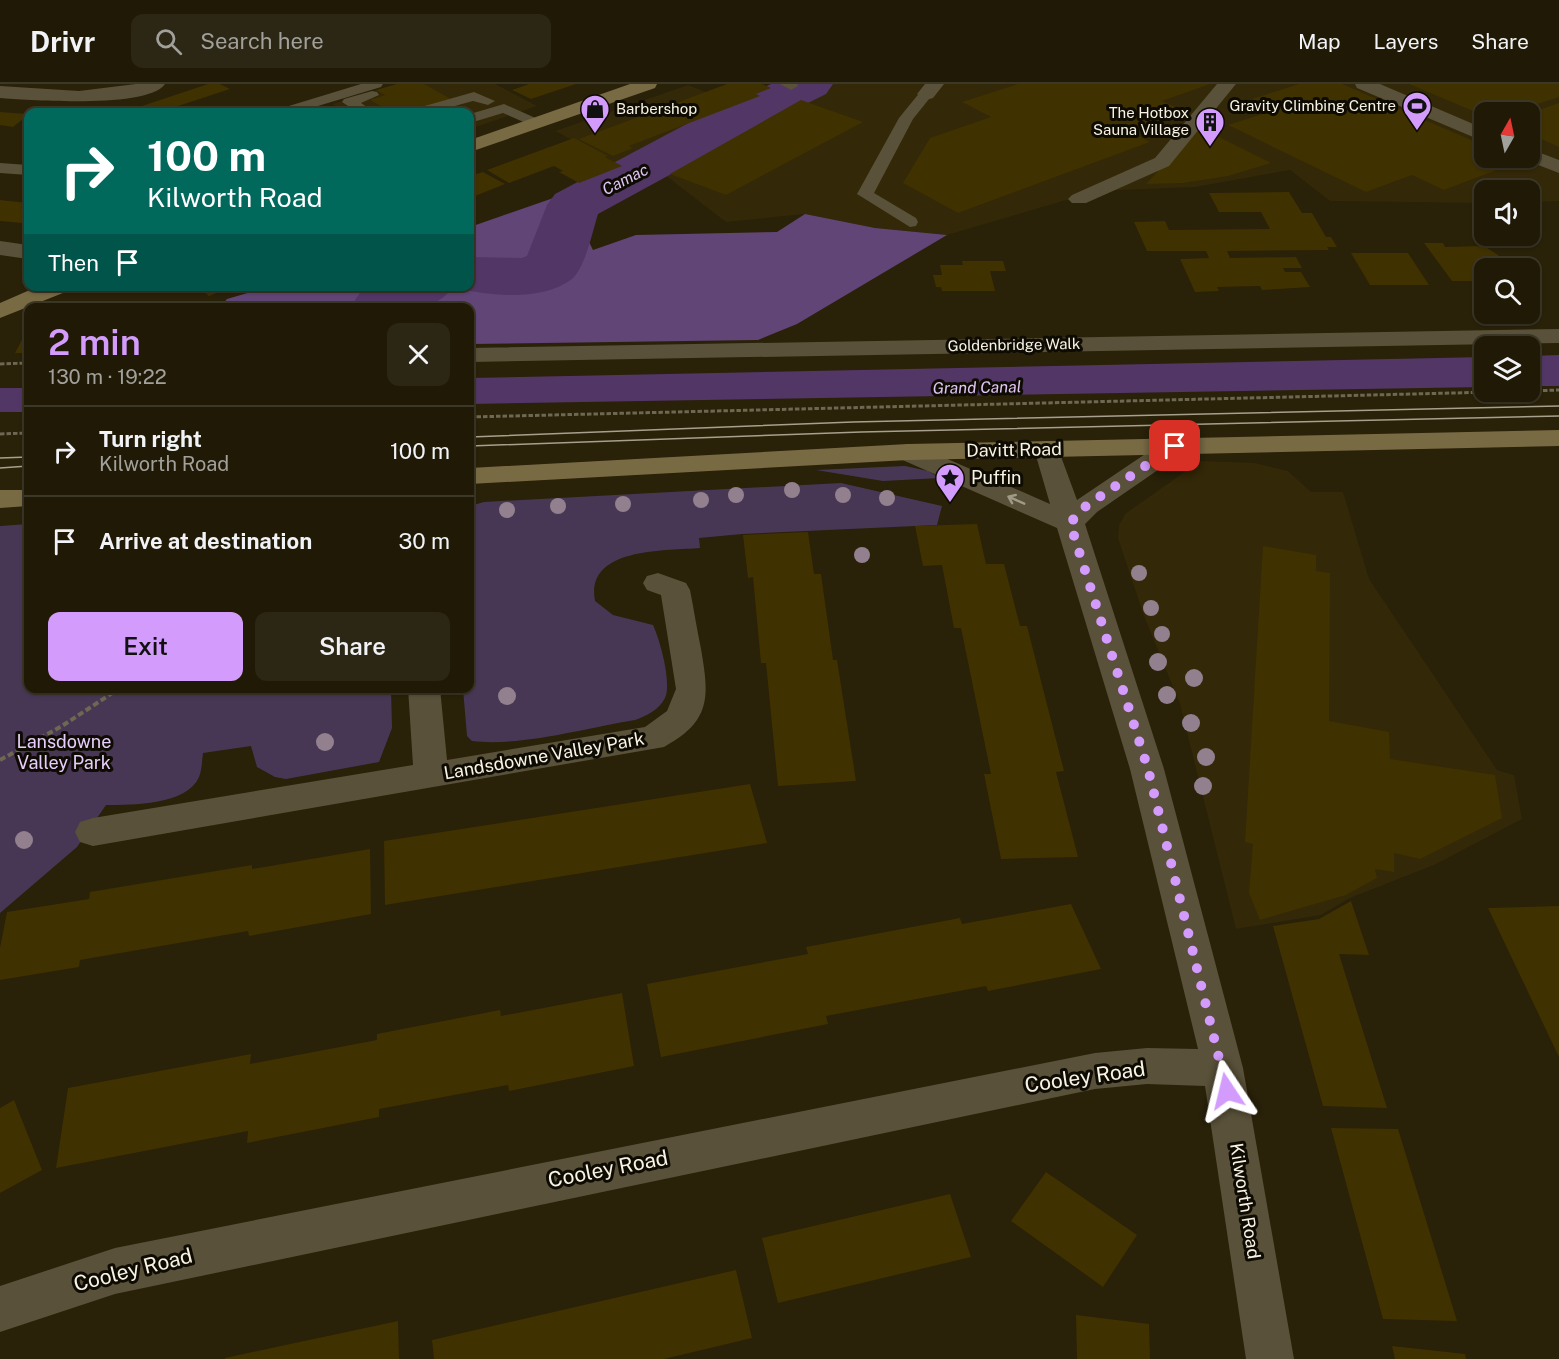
<!DOCTYPE html>
<html lang="en">
<head>
<meta charset="utf-8">
<style>
  body { margin:0; font-family:"Public Sans",sans-serif; background:#2c2614; color:#f1f3f6; height:100vh; display:flex; flex-direction:column; font-size:22px; white-space:nowrap }
  * { box-sizing:border-box; margin:0 }
  p { font-size:20px; color:#a1a09b }
  .icon { flex:none; width:33px; height:33px; fill:none; stroke:currentColor; stroke-width:2; stroke-linecap:round; stroke-linejoin:round }
  .map { position:relative; flex:1; overflow:hidden }
  .drawer { position:absolute; left:24px; top:219px; width:450px; height:390px; display:flex; flex-direction:column; background:#1f1906; border-radius:12px; box-shadow:0 2px 4px #0004,0 0 0 2px #3c3828 }
  .drawer>* { flex:none }
  .banner { position:absolute; left:24px; top:24px; width:450px; height:183px; border-radius:12px; box-shadow:0 2px 4px #0004,0 0 0 2px #3c3828; background:#00695c; color:#fff; overflow:hidden }
  .needle { width:39px; rotate:9deg }
  .controls { position:absolute; left:1474px; top:18px; display:grid; gap:12px }
  .controls a { display:grid; place-items:center; width:66px; height:66px; border-radius:12px; background:#1f1906; box-shadow:0 2px 4px #0004,0 0 0 2px #3c3828; font-size:30px }
  .pin { position:absolute; display:grid; place-items:center; width:51px; height:51px; color:#fff; margin:-26px; border-radius:12px; box-shadow:0 3px 9px #0006 }
  .me { position:absolute; width:66px; margin:-33px; rotate:350deg; stroke-linejoin:round; filter:drop-shadow(0 0 4px #0008) }
  .turn { display:flex; align-items:center; gap:21px; height:126px; padding:0 24px; font-size:27px }
  .turn .icon { width:78px; height:78px; stroke-width:2.5 }
  .turn b { display:block; font-size:42px; line-height:51px }
  .then { display:flex; align-items:center; height:57px; padding:0 24px; background:#0003; gap:12px; font-size:22px }
  .round { display:grid; place-items:center; flex:none; width:63px; height:63px; border-radius:12px; background:#2c2614 }
  .head { display:flex; align-items:center; justify-content:space-between; height:102px; padding:0 24px }
  h1 { font-size:36px; font-weight:600; line-height:45px; color:#d39cfc }
  .primary-button { display:flex; gap:12px; margin-top:auto; padding:12px 24px }
  .primary-button a { flex:1; height:69px; border-radius:12px; background:#d39cfc; color:#111; font-size:24px; font-weight:600; line-height:69px; text-align:center }
  .primary-button a+a { background:#2c2614; color:#f1f3f6 }
  ul { padding:0; list-style:none }
  li { display:flex; align-items:center; gap:18px; height:90px; padding:0 24px; border-top:2px solid #3c3828 }
  li div { flex:1 }
  li b { display:block; font-size:22px }
  li em { font-style:normal }
  header { display:flex; align-items:center; gap:36px; box-sizing:border-box; height:84px; padding:0 30px; background:#1f1906; border-bottom:2px solid #3c3828 }
  header strong { font-size:28px }
  nav { display:flex; gap:33px; margin-inline-start:auto; font-size:21px }
  .search { width:420px; height:54px; background:#2c2614; display:flex; align-items:center; gap:15px; box-sizing:border-box; padding:0 21px; border-radius:12px; color:#a1a09b; font-size:22px }
  .map>svg:first-child { display:block }
  .built { fill:#332807; fill-rule:evenodd }
  .green { fill:#483754 }
  .forest { fill:#614576 }
  .water { fill:#523666 }
  .lines { fill:none; stroke-linecap:round; stroke-linejoin:round }
  .river { fill:#523666; fill-rule:evenodd }
  .building { fill:#403100 }
  .path-far1 { stroke:#6e6752; stroke-width:3; stroke-dasharray:4.5 2; stroke-linecap:butt }
  .path { stroke:#6e6752; stroke-width:4; stroke-dasharray:6 3; stroke-linecap:butt }
  .lane { fill:#595139; fill-rule:evenodd }
  .street { fill:#595139; fill-rule:evenodd }
  .secondary { fill:#786b44; fill-rule:evenodd }
  .tram { stroke:#a7a08d; stroke-width:1.5 }
  .tree { fill:#92808e }
  .oneway { stroke:#a19a86 }
  .route { stroke:#d39cfc; stroke-width:10; stroke-dasharray:0 18 }
  .labels { text-anchor:middle; stroke-width:6; stroke-linejoin:round; paint-order:stroke }
  .far-poi-label { font-size:15px; fill:#f8f3e4; stroke:#0e0b03; text-anchor:end }
  .far-street-label { font-size:15px; fill:#f8f3e4; stroke:#0e0b03 }
  .far-water-label { font-size:16px; font-style:italic; fill:#e0c6f5; stroke:#0e0b03 }
  .street-label { font-size:18px; fill:#f8f3e4; stroke:#0e0b03 }
  .poi-label { font-size:18px; fill:#f8f3e4; stroke:#0e0b03; text-anchor:start }
  .park-label { font-size:18px; fill:#e7cdfc; stroke:#0e0b03 }
  .near-street-label { font-size:21px; fill:#f8f3e4; stroke:#0e0b03 }
</style>
</head>
<body>
<header>
<strong>Drivr</strong>
<div class="search"><svg class="icon" aria-label="search" viewBox="0 0 24 24"><circle cx="10" cy="10" r="6"/><path d="M15 15l6 6"/></svg>Search here</div>
<nav><a>Map</a><a>Layers</a><a>Share</a></nav>
</header>
<div class="map">
<svg width="1559" height="1275" viewBox="0 0 1559 1275">
  <rect width="100%" height="100%" fill="#292108"/>
  <path class="built" d="M397 0H495L537 22 470 45V28H346L332 20Z
    M821 0H1559V117L1530 118V106H1485V119L1330 117 1290 86 1195 103 1097 107 947 151 875 144 805 130 726 138 661 88 757 35 631 87 555 47 688 1 765 31ZM1485 28H1530V74H1485Z
    M1200 377 1255 379 1288 387 1311 408H1343L1369 495 1497 686 1514 691 1522 735 1434 781 1350 814 1321 831 1236 845 1180 620 1144 532 1118 454 1119 441 1125 430Z"/>
  <path class="green" d="M905 382 928 387 940 394 883 397 816 386Z
    M841 399 942 422 937 441 742 450 699 454 700 464C665 467 585 463 595 517L613 531 653 541C660 556 672 599 665 614 659 626 646 632 635 636 586 644 520 663 472 657L467 652 463 605 470 604V422L484 418Z
    M28 440V604L391 605 392 644 379 678 286 695 275 693 257 683 251 662 203 669C202 676 202 686 199 693 187 721 132 721 106 721L77 763 0 829V442Z"/>
  <path class="forest" d="M749 23 775 26 562 145 586 152 593 166 636 151 777 148 805 130 875 144 947 151 797 240 758 256 470 260V224L220 223 227 215 268 203 470 202V143L588 102 635 81 637 67Z"/>
  <path class="water" d="M1559 271V302H1530V272Z
    M1485 273V303L470 320V294Z
    M0 304H28V328H0Z"/>
  <g class="lines">
    <path class="river" d="M771 0H833L826 10 730 58 598 130C593 146 585 184 572 195 542 218 487 212 453 203 432 233 388 224 356 224L353 219 362 206 371 202H470V173L522 174 527 172 547 121 555 110 694 36Z"/>
  </g>
  <path class="building" d="M208 0H220L230 5 160 28H150L139 23Z
    M397 0H424L451 15 407 28H391L370 16 385 11 376 6Z
    M529 0H576L531 15 512 6Z
    M727 0H762L771 4 756 10 760 12 629 62 633 64 613 72 579 55Z
    M1018 0H1210L1162 17 1184 27 1128 47 1150 58 958 129 903 99 930 54 991 33 962 18Z
    M1299 0H1342L1485 62V74H1511L1520 77 1444 106 1412 91 1366 108 1228 41 1275 26 1252 15Z
    M1409 0H1559V13L1513 28H1485V32Z
    M801 16 863 38 726 111 670 90Z
    M1559 19V63L1530 50V29Z
    M0 28 28 30V31L13 43 0 41Z
    M1199 43 1271 79 1228 92 1183 99 1146 100Z
    M574 54 608 72 605 73 622 82 579 99 559 88 563 87 554 82 509 99 487 86Z
    M483 88 505 100 470 114V92Z
    M1289 108 1302 129H1312L1326 153H1331L1337 163H1327L1329 166 1227 167 1230 174 1296 173 1302 184H1283L1285 188H1301L1310 203 1262 206 1260 202 1217 203 1219 207 1195 208 1180 175 1209 174 1206 167H1147L1134 138 1165 137 1169 146 1270 145 1261 128H1219L1209 109Z
    M0 116 28 119V134L22 139 0 137Z
    M1424 159H1443L1445 163 1484 162 1498 171 1507 184H1485V197H1452Z
    M1351 169H1408L1429 201H1370Z
    M962 177H1003L1006 187H990L995 207H942L941 203H936L933 191H942L940 181H963Z
    M197 202H233V203L209 212Z
    M28 244V269H15Z
    M977 440 986 480H1004L1020 542H1027L1064 687 1056 688 1078 773 1001 775 984 690H991L961 544H954L942 481 923 482 915 442Z
    M808 448 814 490H821L833 576H837L856 697 778 702 766 579H761L753 493 748 494 743 451Z
    M1263 462 1316 471V487L1330 489 1329 637 1389 648 1390 675 1495 691 1502 734 1420 775 1394 769V788L1375 785 1377 794 1346 811 1260 836 1249 809 1253 760 1245 758Z
    M750 700 767 759 385 821 384 757Z
    M370 765 371 830 249 852 248 847 80 876 79 883 0 896V864L7 828 89 815 90 808 252 781V785Z
    M1351 817 1369 871 1339 870 1387 1024 1323 1022 1273 842 1319 835Z
    M1071 820 1101 885 988 907 986 902 826 932 828 940 661 973 647 900 808 870 806 863 960 834 962 840Z
    M1559 822V973L1488 824Z
    M622 909 634 982 509 1007 508 1001 379 1025V1033L247 1059 248 1047 56 1084 68 1004 251 970 250 980 377 956V950L500 926 501 932Z
    M14 1016 42 1086 0 1109V1024Z
    M1331 1044 1398 1045 1457 1237 1383 1235Z
    M1046 1088 1137 1151 1103 1203 1011 1137Z
    M950 1110 971 1173 778 1219 762 1154Z
    M736 1186 752 1254 664 1275H434L432 1256Z
    M1076 1231 1149 1240 1150 1275H1077Z
    M398 1237 399 1275H225V1274Z
    M1392 1262 1465 1270 1466 1275H1395Z"/>
  <g class="lines">
    <path class="path-far1" d="M0 280 28 279
      M1530 307 1559 306
      M470 333 1494 308
      M0 350 28 349"/>
    <path class="path" d="M0 676 62 642 120 604"/>
    <path class="lane" d="M361 0H383L381 3 298 28H277L279 25Z
      M780 0H797L798 2 791 6Z
      M926 6 933 10 913 35 874 109 916 134 918 138 916 142 910 143 857 110 899 34 921 7Z
      M372 7 377 8 379 11 361 19 374 28H357L342 18 344 15Z
      M474 8 495 17 488 21 473 17 433 28H412L414 25Z
      M504 20 540 36 542 39 535 43 503 29 470 39V30Z
      M0 79 28 81V91L0 89Z"/>
    <path class="street" d="M136 0H165C148 25 30 16 0 14V2L79 7Z
      M925 0H944L933 14 926 16 917 10Z
      M1217 0H1236L1169 82 1086 119H1072L1068 115 1072 111 1155 74Z
      M1355 0H1380L1485 45V58L1357 4Z
      M1530 65 1559 76V89L1523 75 1522 74H1530Z
      M0 157 28 161V175L0 171Z
      M1559 245V259L470 278V264Z
      M1175 354 1184 356 1188 362 1184 368 1097 428 1085 440 1164 685 1243 984 1294 1275H1246L1205 1002 1147 1000 1095 1005 115 1210 0 1248V1202L115 1164 1095 969 1147 964 1198 965 1130 685 1057 444 898 374 895 368 898 362 908 360 918 362 1050 420 1034 365 1038 359 1047 357 1056 359 1077 416 1166 356Z
      M658 489 686 499 690 506C694 526 697 546 701 565 709 612 712 637 664 663L93 762 80 758 75 748 80 738 93 734 413 681 408 604H440L447 676 645 643 667 627 676 605 661 511 647 506 643 499 647 492Z"/>
    <path class="secondary" d="M630 0H657L655 4 470 68V56Z
      M39 202H71L68 207 0 234V219Z
      M1559 346V362L908 376 470 400V384L908 360Z
      M0 406H28V422L0 424Z"/>
    <path class="tram" d="M470 353 853 338 1559 322
      M470 362 861 348 1559 332
      M0 374 28 373
      M0 384 28 382"/>
  </g>
  <g class="tree">
    <circle cx="792" cy="406" r="8"/>
    <circle cx="736" cy="411" r="8"/>
    <circle cx="843" cy="411" r="8"/>
    <circle cx="887" cy="414" r="8"/>
    <circle cx="701" cy="416" r="8"/>
    <circle cx="623" cy="420" r="8"/>
    <circle cx="558" cy="422" r="8"/>
    <circle cx="507" cy="426" r="8"/>
    <circle cx="862" cy="471" r="8"/>
    <circle cx="1139" cy="489" r="8"/>
    <circle cx="1151" cy="524" r="8"/>
    <circle cx="1162" cy="550" r="8"/>
    <circle cx="1158" cy="578" r="9"/>
    <circle cx="1194" cy="594" r="9"/>
    <circle cx="1167" cy="611" r="9"/>
    <circle cx="507" cy="612" r="9"/>
    <circle cx="1191" cy="639" r="9"/>
    <circle cx="325" cy="658" r="9"/>
    <circle cx="1206" cy="673" r="9"/>
    <circle cx="1203" cy="702" r="9"/>
    <circle cx="24" cy="756" r="9"/>
  </g>
  <defs><path id="oneway-shaft" d="M-6 0H5M1.5-3L5.5 0L1.5 3" fill="none" stroke-width="1.6" stroke-linecap="round" stroke-linejoin="round" transform="scale(1.5)"/></defs>
  <use class="oneway" href="#oneway-shaft" transform="translate(1016 416) rotate(-156)"/>
  <g class="lines">
    <path class="route" d="M1175 362 1086 422 1070 439 1148 685 1227 1007"/>
  </g>
  <defs>
    <g id="stadium-pin" transform="scale(1.5)"><path d="M0 17L-7.5 6A9.5 9.5 0 1 1 7.5 6Z" fill="#d39cfc" stroke="#0e0b03"/><path d="M0-5a6.5 5 0 1 0 0 10a6.5 5 0 1 0 0-10ZM-3.5-1.8h7v3.6h-7Z" fill="#111"/></g>
    <g id="shop-pin" transform="scale(1.5)"><path d="M0 17L-7.5 6A9.5 9.5 0 1 1 7.5 6Z" fill="#d39cfc" stroke="#0e0b03"/><path d="M-5-2.5h2.3a2.7 3.5 0 0 1 5.4 0H5L5.5 6h-11ZM-1.5-2.5h3a1.5 2.3 0 0 0-3 0Z" fill="#111"/></g>
    <g id="building-pin" transform="scale(1.5)"><path d="M0 17L-7.5 6A9.5 9.5 0 1 1 7.5 6Z" fill="#d39cfc" stroke="#0e0b03"/><path d="M-4-6H4V6H1V3H-1V6H-4ZM-2.5-4.3h1.7v1.8h-1.7ZM.8-4.3h1.7v1.8H.8ZM-2.5-1h1.7V.8h-1.7ZM.8-1h1.7V.8H.8Z" fill="#111"/></g>
    <g id="sight-pin" transform="scale(1.5)"><path d="M0 17L-7.5 6A9.5 9.5 0 1 1 7.5 6Z" fill="#d39cfc" stroke="#0e0b03"/><path d="M0-6L1.8-2.2L6-1.7L2.9 1.2L3.7 5.4L0 3.3L-3.7 5.4L-2.9 1.2L-6-1.7L-1.8-2.2Z" fill="#111"/></g>
  </defs>
  <g fill-rule="evenodd">
    <use href="#stadium-pin" x="1417" y="22"/>
    <use href="#shop-pin" x="595" y="25"/>
    <use href="#building-pin" x="1210" y="38"/>
    <use href="#sight-pin" x="950" y="394"/>
  </g>
  <g class="labels">
    <g class="far-poi-label">
      <text x="1396" y="27">Gravity Climbing Centre</text>
      <text x="616" y="30" text-anchor="start">Barbershop</text>
      <text x="1189" y="34">The Hotbox<tspan x="1189" dy="17">Sauna Village</tspan></text>
    </g>
    <g class="far-street-label">
      <text transform="translate(1014 261) rotate(-1)" y="5">Goldenbridge Walk</text>
    </g>
    <g class="far-water-label">
      <text transform="translate(625 95) rotate(-27)" y="6">Camac</text>
      <text transform="translate(977 303) rotate(-1)" y="6">Grand Canal</text>
    </g>
    <g class="street-label">
      <text transform="translate(1014 366) rotate(-1)" y="6">Davitt Road</text>
      <text transform="translate(544 672) rotate(-10)" y="6">Landsdowne Valley Park</text>
      <text transform="translate(1245 1117) rotate(81)" y="6">Kilworth Road</text>
    </g>
    <g class="poi-label">
      <text x="971" y="400">Puffin</text>
    </g>
    <g class="park-label">
      <text x="64" y="664">Lansdowne<tspan x="64" dy="21">Valley Park</tspan></text>
    </g>
    <g class="near-street-label">
      <text transform="translate(1085 993) rotate(-8)" y="7">Cooley Road</text>
      <text transform="translate(608 1085) rotate(-11)" y="7">Cooley Road</text>
      <text transform="translate(133 1186) rotate(-14)" y="7">Cooley Road</text>
    </g>
  </g>
</svg>
<div class="controls">
<a><svg class="needle" viewBox="-14 -14 28 28"><path d="M0-13l5 13h-10z" fill="#e53935"/><path d="M0 13l5-13h-10z" fill="#a1a09b"/></svg></a>
<a><svg class="icon" aria-label="sound" viewBox="0 0 24 24"><path d="M4 9h4l5-4v14l-5-4H4zM17 9q2 3 0 6"/></svg></a>
<a><svg class="icon" aria-label="search" viewBox="0 0 24 24"><circle cx="10" cy="10" r="6"/><path d="M15 15l6 6"/></svg></a>
<a><svg class="icon" aria-label="layers" viewBox="0 0 24 24"><path d="M12 4l9 5-9 5-9-5zM3 14l9 5 9-5"/></svg></a>
</div>
<div class="pin" style="left:1175px;top:362px;background:#d93025"><svg class="icon" aria-label="arrive" viewBox="0 0 24 24"><path d="M6 21V4h12l-3 4 3 4H6"/></svg></div>
<svg class="me" style="left:1227px;top:1007px" viewBox="-20 -20 40 40"><path d="M0-17L14 15 0 8-14 15z" fill="#d39cfc" stroke="#fff" stroke-width="4"/></svg>
<div class="banner">
<div class="turn"><svg class="icon" aria-label="right" viewBox="0 0 24 24"><path d="M7 20v-9h11M14 6l5 5-5 5"/></svg><div><b>100 m</b>Kilworth Road</div></div>
<div class="then">Then<svg class="icon" aria-label="arrive" viewBox="0 0 24 24"><path d="M6 21V4h12l-3 4 3 4H6"/></svg></div>
</div>
<section class="drawer">
<div class="head"><div><h1>2 min</h1><p>130 m · 19:22</p></div><a class="round"><svg class="icon" aria-label="close" viewBox="0 0 24 24"><path d="M6 6l12 12M18 6L6 18"/></svg></a></div>
<ul>
<li><svg class="icon" aria-label="right" viewBox="0 0 24 24"><path d="M7 20v-9h11M14 6l5 5-5 5"/></svg><div><b>Turn right</b><p>Kilworth Road</p></div><em>100 m</em></li>
<li><svg class="icon" aria-label="arrive" viewBox="0 0 24 24"><path d="M6 21V4h12l-3 4 3 4H6"/></svg><div><b>Arrive at destination</b></div><em>30 m</em></li>
</ul>
<div class="primary-button"><a>Exit</a><a>Share</a></div>
</section>
</div>
</body>
</html>
